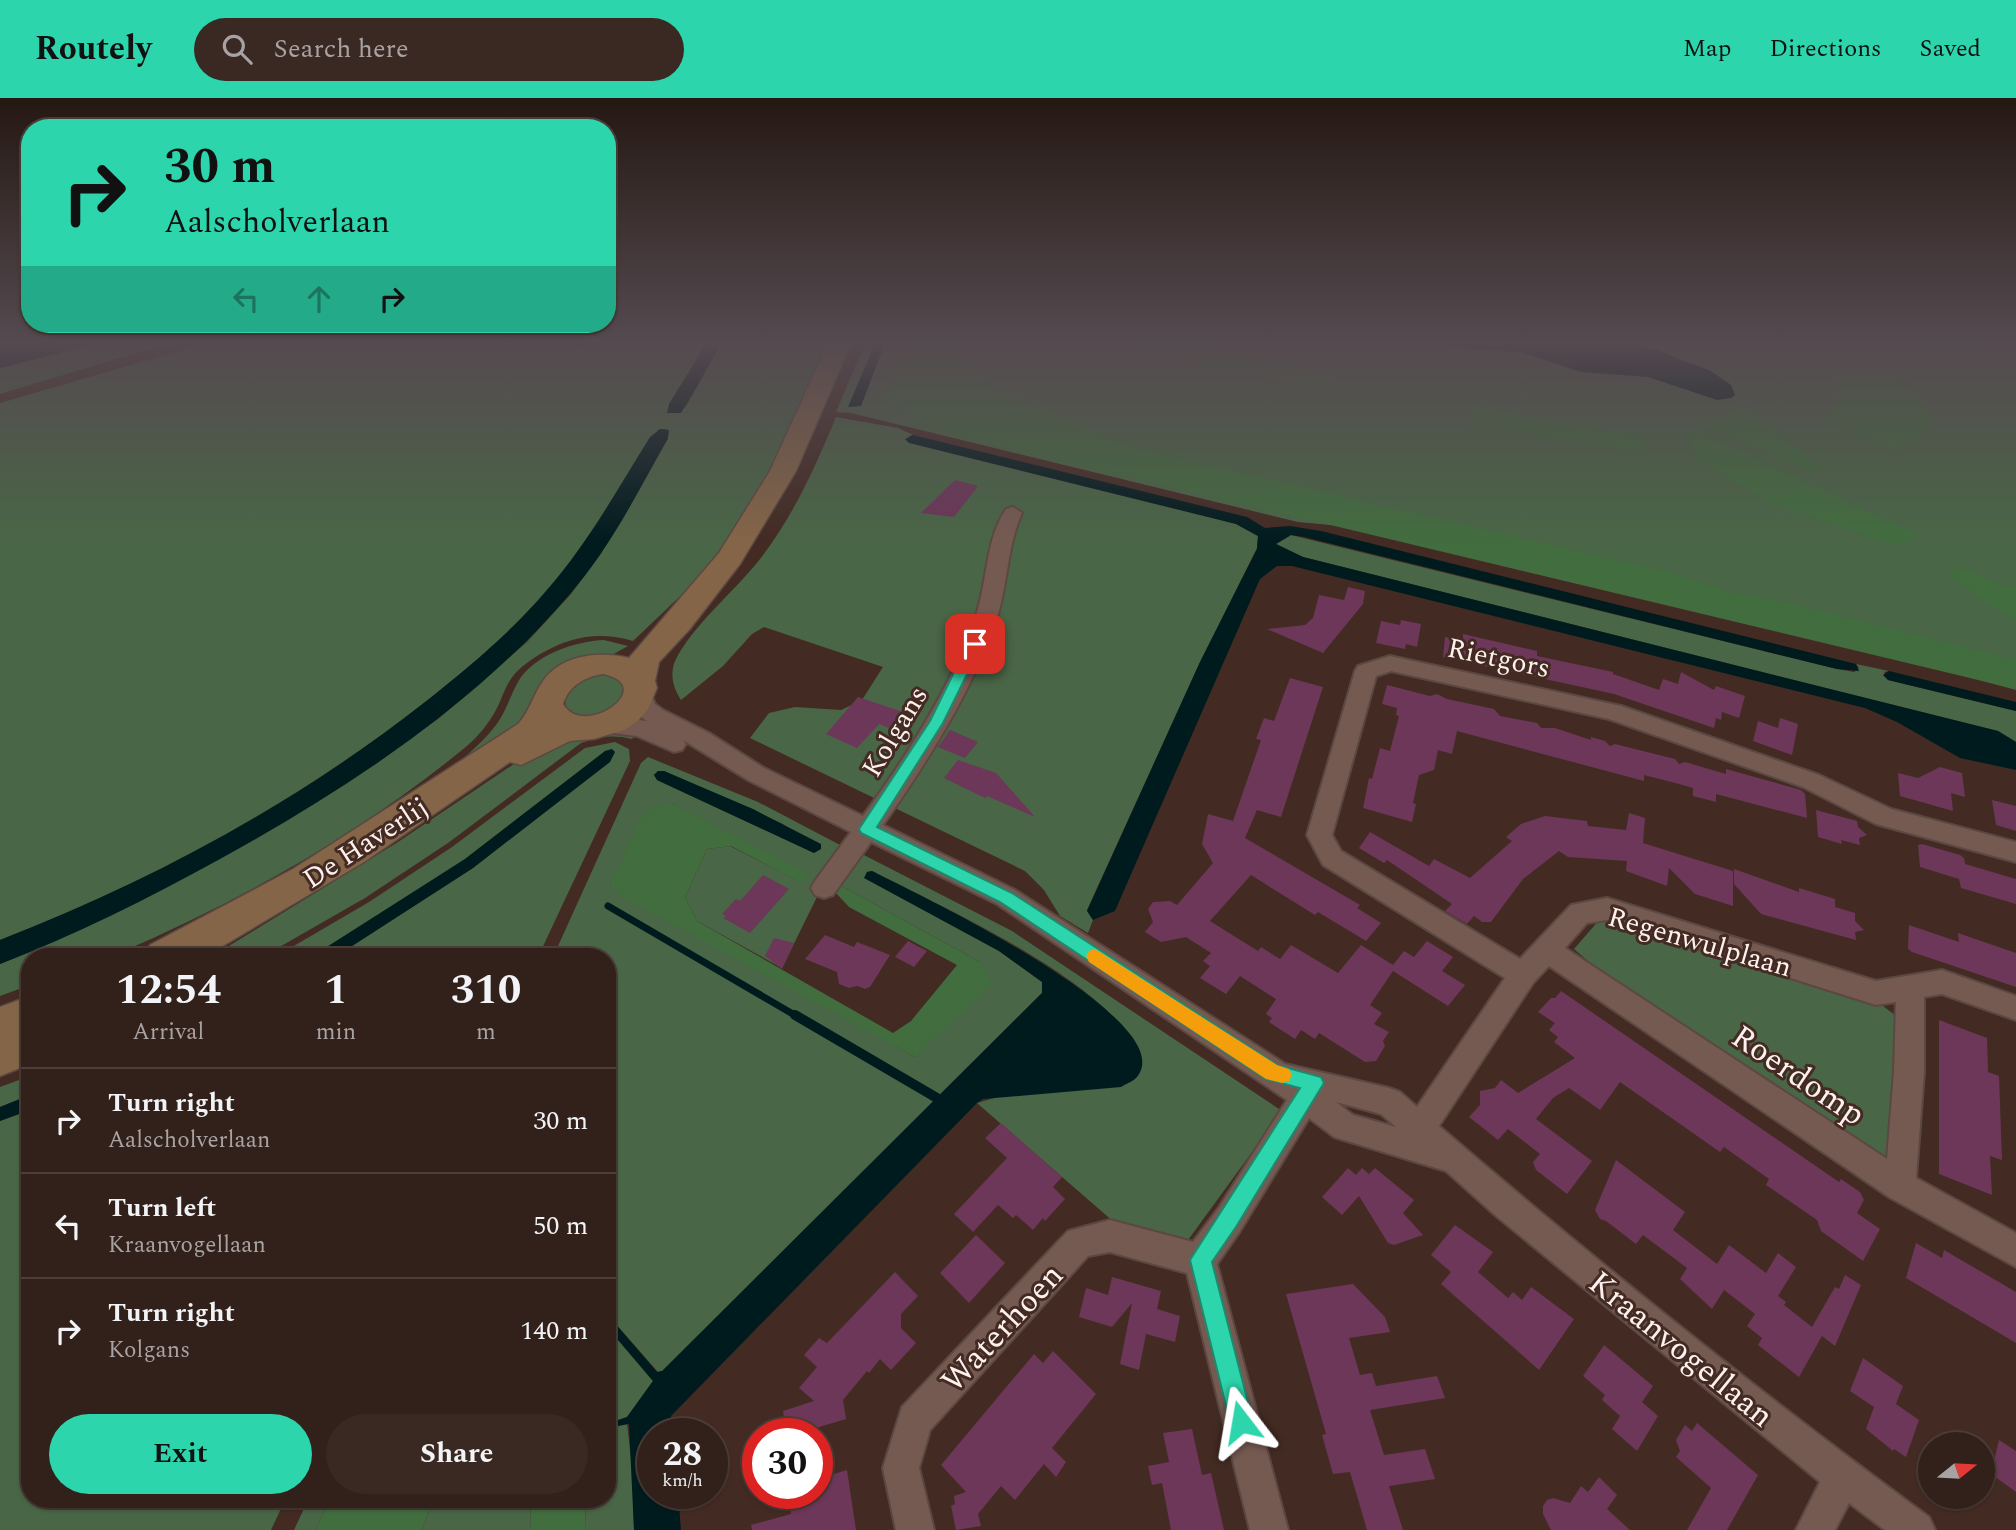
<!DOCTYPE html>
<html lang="en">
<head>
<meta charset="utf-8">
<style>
  body { margin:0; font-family:Spectral,serif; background:#3a2823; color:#f1f3f6; height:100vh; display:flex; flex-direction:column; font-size:26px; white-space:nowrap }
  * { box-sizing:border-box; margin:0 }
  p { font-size:23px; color:#a8a3a2 }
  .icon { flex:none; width:38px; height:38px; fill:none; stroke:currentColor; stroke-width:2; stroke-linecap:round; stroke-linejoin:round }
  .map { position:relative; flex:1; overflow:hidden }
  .drawer { position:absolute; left:21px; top:850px; width:595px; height:560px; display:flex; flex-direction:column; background:#32201a; border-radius:28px; box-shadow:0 2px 5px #0004,0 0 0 2px #4d3e39 }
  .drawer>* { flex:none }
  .top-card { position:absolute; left:21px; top:21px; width:595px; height:214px; border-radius:28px; box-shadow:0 2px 5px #0004,0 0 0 2px #4d3e39; background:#2cd5ab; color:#111; overflow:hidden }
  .needle { width:46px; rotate:72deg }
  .buttons { position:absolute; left:1918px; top:1334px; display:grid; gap:14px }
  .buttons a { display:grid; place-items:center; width:77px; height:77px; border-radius:50%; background:#32201a; box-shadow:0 2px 5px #0004,0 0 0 2px #4d3e39; font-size:35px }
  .speed { position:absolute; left:637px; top:1320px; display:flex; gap:14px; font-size:35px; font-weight:700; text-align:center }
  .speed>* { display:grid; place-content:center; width:91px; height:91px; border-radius:50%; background:#32201a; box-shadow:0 2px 5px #0004,0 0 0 2px #4d3e39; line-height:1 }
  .speed small { font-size:18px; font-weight:400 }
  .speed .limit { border:10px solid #d22; background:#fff; color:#111 }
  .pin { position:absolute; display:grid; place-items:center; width:60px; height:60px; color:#fff; margin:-30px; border-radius:14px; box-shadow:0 4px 10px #0006 }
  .me { position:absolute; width:77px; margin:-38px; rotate:346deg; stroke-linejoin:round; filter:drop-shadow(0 0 5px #0008) }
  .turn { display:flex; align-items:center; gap:24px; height:147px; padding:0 28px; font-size:32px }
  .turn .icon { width:91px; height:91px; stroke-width:2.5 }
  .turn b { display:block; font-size:49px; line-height:60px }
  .lanes { display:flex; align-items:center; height:66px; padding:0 28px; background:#0003; justify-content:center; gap:35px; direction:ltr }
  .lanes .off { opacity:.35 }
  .eta { display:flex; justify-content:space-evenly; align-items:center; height:119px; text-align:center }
  .eta b { font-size:42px; font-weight:700; line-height:49px }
  .button { display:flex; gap:14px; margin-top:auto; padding:14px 28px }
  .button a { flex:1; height:80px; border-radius:42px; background:#2cd5ab; color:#111; font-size:28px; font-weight:700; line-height:80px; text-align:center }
  .button a+a { background:#3a2823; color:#f1f3f6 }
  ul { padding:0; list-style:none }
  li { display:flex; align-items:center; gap:21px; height:105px; padding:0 28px; border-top:2px solid #4d3e39 }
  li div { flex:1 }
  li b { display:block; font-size:26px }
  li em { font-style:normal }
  header { display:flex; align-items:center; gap:42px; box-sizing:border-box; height:98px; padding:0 35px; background:#2cd5ab; color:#111 }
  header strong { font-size:33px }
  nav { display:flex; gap:38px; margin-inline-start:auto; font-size:24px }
  .search { width:490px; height:63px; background:#3a2823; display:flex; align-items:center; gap:18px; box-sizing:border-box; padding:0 24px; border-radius:38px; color:#a8a3a2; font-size:26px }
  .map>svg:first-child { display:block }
  .green { fill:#496646; fill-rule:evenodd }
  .forest { fill:#426d3f }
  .water { fill:#001b1e }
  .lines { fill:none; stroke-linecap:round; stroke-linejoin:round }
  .stream-far1 { stroke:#001b1e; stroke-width:7 }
  .stream { stroke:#001b1e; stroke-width:10 }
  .building { fill:#6c3759 }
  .street-casing { stroke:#5c4842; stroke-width:4 }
  .secondary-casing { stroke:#5c4842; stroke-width:3 }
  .street { fill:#755a51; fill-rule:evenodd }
  .secondary { fill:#846548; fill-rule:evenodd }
  .route { fill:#2cd5ab; stroke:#1d8a6f; stroke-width:2 }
  .slow { fill:#f59e0b }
  .labels { text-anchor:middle; stroke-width:6; stroke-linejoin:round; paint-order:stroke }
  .street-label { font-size:28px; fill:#fef1ed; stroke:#432b23 }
  .near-street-label { font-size:33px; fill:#fef1ed; stroke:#432b23 }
</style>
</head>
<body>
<header>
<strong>Routely</strong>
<div class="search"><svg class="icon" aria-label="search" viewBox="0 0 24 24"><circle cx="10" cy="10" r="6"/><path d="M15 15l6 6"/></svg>Search here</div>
<nav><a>Map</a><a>Directions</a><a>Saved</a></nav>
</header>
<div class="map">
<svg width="2016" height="1432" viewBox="0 0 2016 1432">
  <rect width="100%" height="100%" fill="#432b23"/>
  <path class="green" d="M176 243 0 296V270L105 244Z
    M213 243H559L584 250 589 243H708L669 306 679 315 687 307 723 243H824L832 248 798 327 737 433 693 486 633 543C601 533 571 538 542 555 532 561 520 569 513 578 505 588 502 601 496 612 488 627 476 641 462 652 358 737 242 802 119 855L106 859H30V887L0 898V866L17 859 339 690 438 621 527 544 571 496 600 457 668 341 666 331H660L652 339C618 391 587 445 548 492 511 535 467 571 423 606 295 705 151 784 0 842V305Z
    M866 243H876L849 308 880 243H2016V592L1439 437 1298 424 851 315 836 314Z
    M836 319 898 330 913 337 908 338 1236 426 1258 438 1257 450 1200 564 1087 812 1093 822 1088 835 1060 818 1044 792 1025 773 750 640 769 615 795 609 841 612 862 602 883 569 764 529 752 536 723 568 681 602C673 590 669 575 676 561 692 529 733 494 756 466 791 423 815 370 836 319Z
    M1291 437 1837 571 1854 574 1859 570 1856 566 1889 573 1884 574 1888 582 2016 613V644L1998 633 1303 459 1276 446Z
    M604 542 628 548 610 558 529 624 440 679C460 663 480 648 496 627 506 614 510 598 518 584 533 557 576 543 604 542Z
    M601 575 616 577 629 590 616 612C607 614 598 618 589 619 565 622 557 601 575 585 581 580 593 578 601 575Z
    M620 633 637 635 632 641C613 636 599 639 581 645L448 745 365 800 262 859H211L398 744 545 645Z
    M615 644 629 651 630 663 538 859H335L473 770 609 663V653L605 654 465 761 381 816 311 859H275L369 804 452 749 585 650Z
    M648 659 758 704 842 748 782 870 697 823 685 799 707 751 730 748 801 784 673 706 610 787 915 959 980 864 836 785 862 756 1012 833 1282 1013 1188 1142 1122 1131 977 1005 1141 957C1107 882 947 812 872 773L867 774 865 780 999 853 1042 884V895L663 1273 658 1274 607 1216V859H553L641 665ZM658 673H664L783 726 814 755 657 682 654 677Z
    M1615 818 1879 905 1899 920 1890 1064 1589 864 1574 851 1600 821Z
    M30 978V997L0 1009V989Z
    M30 1012V1402H285L271 1432H0V1023Z
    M607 1229 653 1283 627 1319 607 1326Z
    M627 1325 633 1379 634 1432H586L585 1402H607V1330Z
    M308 1402H330L315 1432H294Z
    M433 1402H530L531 1432H422Z"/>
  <path class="forest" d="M907 243H946L993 293 1062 318 1122 347 1671 475 1732 495 1776 502 2016 562V591L938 333 886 300Z
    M1142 243H1195L1336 279 1329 289 1153 260 1137 248Z
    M1909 243H1995C1960 256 1943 268 1909 243Z
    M1829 271 1907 282 1933 323 1925 339 1893 352 1830 322 1841 288Z
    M1472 307 1609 335 1640 336 1648 344 1643 354 1469 327Z
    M1742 308 1820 368 1809 373 1704 327Z
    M1689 336H1704L1918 437 1899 448 1780 409 1696 363Z
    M1954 470C1976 472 1993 488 2016 489V520L1994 510 1950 477Z
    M673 706 807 775 802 785 731 748 707 751 685 799 697 823 893 935 911 923 957 867 849 809 836 795V785L980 864 992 885 915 959 621 798 610 787 643 716 656 708Z
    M330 1402H433L422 1432H315Z
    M530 1402H585L586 1432H531Z"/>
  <path class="water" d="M0 243H107L0 270Z
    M708 243H723L681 315H667L669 306Z
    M876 243H886L861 308 848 309Z
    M1430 243H1633L1711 273 1731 287 1735 297 1731 300 1717 302 1648 279 1581 274 1521 254 1460 250Z
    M660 331 669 332 668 340C638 394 610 450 569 497 474 608 347 691 220 761 149 800 76 837 0 866V842C152 783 297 705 425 604 468 570 510 535 546 493 587 447 617 392 650 339Z
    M913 337 1247 419 1265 430 1290 428 1321 433 1856 566 1859 573 1837 571 1304 439 1291 437 1276 446 1303 459 1998 633 2016 644V672L1960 660 1897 624 1865 610 1292 468H1277L1260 481 1115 813 1093 822 1087 813 1200 564 1257 451 1258 438 1236 426 909 345 905 341Z
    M1889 573 2016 604V613L1888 582 1883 577Z
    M612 651 615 654 610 664 473 770 335 859H311L465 761 605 653Z
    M658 673H664L753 711 821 746V751L814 755 657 682 654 677Z
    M872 773C909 792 1191 925 1135 981 1132 984 1125 986 1121 989L983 1001 977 1005 671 1318 672 1335H653V1395H678L681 1432H634L629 1326 607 1330V1326L627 1319 653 1283 607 1229V1216L657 1274 662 1273 1042 895V884L999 853 864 780 867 774Z
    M30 997V1012L0 1023V1009Z"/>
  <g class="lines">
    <path class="stream-far1" d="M608 808 798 919"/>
    <path class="stream" d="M795 917 937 1000"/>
  </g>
  <path class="building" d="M955 382 978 388 954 419 921 415Z
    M1348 489 1365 493 1363 506 1323 555 1267 531 1305 527 1313 520 1319 497 1344 502Z
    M1401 522 1421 526 1417 549 1406 546 1405 551 1376 545 1381 523 1400 527Z
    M1463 536 1537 553V558L1613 574V576L1659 592 1663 581 1678 586 1681 574 1714 592 1716 588 1745 598 1739 620 1722 614 1721 622 1716 620 1714 630 1614 596 1443 559 1445 539 1463 543Z
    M1290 580 1323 589 1281 719 1257 712 1245 740 1360 807 1357 810 1381 825 1366 843 1318 814 1315 817 1251 777 1210 823 1258 853 1261 849 1280 861 1291 847 1338 875 1361 847 1393 867 1404 853 1414 859 1427 843 1453 859 1442 873 1465 887 1448 908 1393 873 1370 907 1382 915 1374 926 1389 934 1383 943 1385 948 1376 963 1365 964 1319 935 1315 941 1301 932 1295 941 1269 924 1272 920 1266 916 1276 901 1240 878 1226 896 1200 880 1210 868 1203 863 1211 855 1186 839 1161 844 1145 834 1153 824 1148 811 1153 804 1170 803 1177 807 1213 765 1202 746 1208 716 1233 723 1261 642 1256 641 1264 620 1274 623Z
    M1387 587 1430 598 1437 596 1447 601 1494 611 1500 618 1537 625 1541 630H1555L1591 642V639L1605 643 1610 648 1615 646 1675 661 1679 666 1685 664 1726 676V671L1801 692 1805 696 1807 720 1716 696V704L1693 698V690L1679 686 1644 677V683L1457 633 1452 656 1438 652 1434 672 1419 677 1413 705 1416 706 1412 724 1363 710 1369 680 1372 681 1380 650 1390 653 1399 618 1396 617 1397 610 1382 606Z
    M858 599 903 614 889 630 879 626 857 650 826 636Z
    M1780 620 1798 626 1792 657 1753 643 1758 623 1778 630Z
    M950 632 978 644 965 660 938 649Z
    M958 662 996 675 1035 719 987 698 985 700 944 680Z
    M1940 669 1962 675 1965 699 1951 695 1953 713 1900 698 1898 675 1918 680Z
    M1992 702 2016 708V733L1996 727Z
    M1816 712 1857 723 1858 729 1867 737 1859 740 1860 747 1841 742 1842 746 1818 739Z
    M1629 715 1645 720 1643 745 1733 773V808L1695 796 1669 770 1667 788 1626 773 1627 763 1568 759 1559 753 1523 781 1491 824H1482L1474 818 1467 826 1445 813 1452 806 1387 762 1384 765 1359 750 1370 734 1429 768 1434 761 1470 780 1512 743 1506 739 1521 726 1545 718 1587 723 1588 728 1626 732Z
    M1922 746 1960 757 1964 760 1965 766 2016 781V806L1961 790 1959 781 1920 769 1918 747Z
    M1734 771 1799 794V790L1835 801V809L1855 815V823L1864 832 1855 834 1856 842 1761 816 1734 786Z
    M763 777 789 791 750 835 723 820 726 818 722 816 736 801 740 803Z
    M1909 827 1959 844 1958 835 2016 855V889L1912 854 1908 851Z
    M825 837 854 849 857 844 890 857 870 889 865 891 857 888 849 890 839 886 837 874 805 861Z
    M774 840 794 845 782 871 765 858Z
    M908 843 927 853 914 869 895 859Z
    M1561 893 1839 1084 1841 1081 1860 1094 1864 1102 1857 1115 1880 1131 1863 1163 1821 1133 1817 1122 1766 1087 1769 1081 1724 1049 1720 1054 1620 984 1600 1012 1569 990 1553 1000 1536 1021 1592 1063 1567 1096 1536 1072 1533 1064 1540 1056 1508 1031 1498 1042 1469 1019 1480 1007V993L1495 990 1501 982 1518 995 1575 960 1554 944 1558 939 1549 932 1555 925 1538 914 1551 900H1555Z
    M1939 922 1987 940 1988 974 1999 978 2002 1062 1990 1058 1992 1097 1939 1076Z
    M1001 1025 1062 1079 1053 1089 1065 1101 1045 1123 1043 1120 1033 1132 1016 1117 1013 1120 998 1107 973 1134 954 1116 1007 1060 985 1040Z
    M1616 1062 1685 1114 1673 1132 1717 1166 1729 1147 1766 1175 1778 1155 1796 1169 1778 1198 1786 1204 1784 1207 1812 1229 1835 1189 1839 1191 1845 1177 1861 1187 1835 1248 1822 1238 1799 1279 1758 1247 1762 1240 1747 1228 1755 1216 1724 1192 1712 1211 1680 1181 1687 1170 1643 1137 1636 1146 1606 1123 1600 1121 1595 1112Z
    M1348 1070 1356 1077 1362 1070 1369 1076 1375 1070 1414 1102 1403 1115 1423 1137 1394 1147 1388 1145 1359 1098 1342 1117 1322 1099Z
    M1455 1127 1493 1154 1478 1174 1508 1200 1513 1194 1522 1202 1531 1189 1574 1221 1539 1272 1441 1186 1451 1174 1431 1157Z
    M976 1137 1005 1165 969 1205 940 1175Z
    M1916 1145 1942 1160 1944 1152 2016 1194V1245L1906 1180Z
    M895 1174 918 1198 901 1216V1230L916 1245 891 1272 880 1261 869 1275 867 1273 843 1302 846 1321 799 1335H786L783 1313 814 1303 799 1290 817 1269 804 1257 819 1240 827 1245Z
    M1112 1179 1161 1193 1157 1211 1180 1218 1175 1244 1146 1236 1139 1272 1120 1266 1132 1205 1112 1229 1079 1219 1086 1190 1108 1197Z
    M1353 1186 1385 1219 1390 1234 1349 1240 1360 1277 1372 1275 1376 1288 1437 1278 1445 1300 1370 1312 1384 1357 1425 1351 1435 1381 1389 1388 1403 1432H1367L1350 1374 1333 1376 1322 1337 1326 1336 1286 1196Z
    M1604 1247 1653 1288 1642 1304 1658 1318 1637 1353 1612 1331 1620 1318 1602 1302 1605 1297 1583 1278Z
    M1053 1253 1096 1296 1052 1350 1066 1364 1056 1379 1044 1366 1015 1402 1001 1388 978 1416 981 1428 956 1432 951 1408 955 1406 954 1398 966 1394 941 1367 1034 1256 1043 1265Z
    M1863 1260 1903 1288 1896 1306 1919 1322 1906 1359 1894 1351 1893 1353 1866 1331 1874 1309 1850 1293Z
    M1697 1325 1758 1377 1727 1432H1687L1711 1390 1676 1359 1680 1353 1676 1342 1685 1327 1692 1333Z
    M1192 1331 1202 1377 1211 1375 1224 1432H1171L1162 1385 1152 1387 1148 1368 1169 1364 1163 1335Z
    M1999 1342 2016 1353V1394L1991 1376Z
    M847 1372 856 1432H752L751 1427 791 1416 788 1395H817V1381Z
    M1599 1379 1617 1397 1607 1411 1630 1432H1551L1543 1416V1408L1547 1402 1553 1400 1570 1405 1581 1388 1588 1394Z"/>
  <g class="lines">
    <g class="street-casing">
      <path id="street" d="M1013 409 1022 415C1007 448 1008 485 997 520 972 594 928 663 883 727L1015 792 1285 966 1389 990 1400 994 1417 1009 1505 880 1323 767 1307 737 1355 573 1358 568 1390 558 1621 608 1819 677 1891 711 2016 744V764L1876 726 1803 689 1609 621 1391 573 1376 578 1332 737 1341 753 1520 861 1571 807 1607 800 1876 883 1942 872 2016 898V922L1942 896 1924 899V974L1916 1080 2016 1135V1169L1889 1099 1549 868 1533 885 1439 1028C1597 1164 1761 1296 1929 1419L1935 1432H1885L1849 1405 1835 1432H1796L1820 1384 1495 1117 1446 1073 1334 1039 1309 1020 1240 1133 1217 1166 1288 1432H1250L1187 1175 1110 1154 1088 1158 930 1332 919 1370 934 1432H896L883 1370 902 1309 1068 1133 1110 1122 1193 1144 1218 1111 1287 1002 997 806 871 744 833 797 824 800 815 797 811 790 815 783 851 734 748 682 683 642 686 646 682 652 674 654 637 638 596 633 593 627 596 621 604 619 647 623 637 616 630 598 633 592 641 590 649 592 655 606 663 612 709 635 764 670 863 718C907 657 948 594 974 523 988 487 984 444 1006 411ZM1607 822 1876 907 1896 904 1894 974 1887 1061 1565 850 1587 825ZM1336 1004 1381 1016 1396 1029 1353 1017Z"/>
    </g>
    <g class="secondary-casing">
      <path id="secondary" d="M829 243H852L796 373 740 466 689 532 659 564 655 583 657 590 648 611 638 623 624 632 594 641 570 643 521 667 510 664 364 764 226 846 200 859H145L150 847 293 771 518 626C530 613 533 597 543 583 562 556 600 553 629 560L719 455 770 373ZM603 576C660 588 584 642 563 606 569 588 584 579 603 576Z
        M30 898V966L0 978V909Z"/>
    </g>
    <use href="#street" class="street"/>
    <use href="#secondary" class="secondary"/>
  </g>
  <linearGradient id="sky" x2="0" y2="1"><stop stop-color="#251813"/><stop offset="0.55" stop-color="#554a50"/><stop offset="1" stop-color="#554a50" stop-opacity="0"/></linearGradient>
  <rect width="2016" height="444" fill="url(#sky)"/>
  <path class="route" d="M975 542 982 546 943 625 877 729 1012 795 1277 967 1321 979 1324 985 1236 1129 1212 1164 1253 1324 1250 1332 1241 1335 1233 1332 1230 1324 1190 1162 1300 990 1266 981 1000 804 861 735 859 731 930 623 968 546Z"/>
  <path class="slow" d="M1095 851 1277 967 1289 971 1292 977 1289 983 1282 985 1266 981 1089 864 1086 858 1089 853Z"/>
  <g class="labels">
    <g class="street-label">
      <text transform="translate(1499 559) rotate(12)" y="10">Rietgors</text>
      <text transform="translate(894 633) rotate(-59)" y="10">Kolgans</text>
      <text transform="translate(365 744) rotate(-33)" y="10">De Haverlij</text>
      <text transform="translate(1700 843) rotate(16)" y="10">Regenwulplaan</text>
    </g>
    <g class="near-street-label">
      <text transform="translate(1799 976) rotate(34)" y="12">Roerdomp</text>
      <text transform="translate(1001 1229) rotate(-47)" y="12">Waterhoen</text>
      <text transform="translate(1682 1250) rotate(39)" y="12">Kraanvogellaan</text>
    </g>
  </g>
</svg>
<div class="buttons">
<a><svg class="needle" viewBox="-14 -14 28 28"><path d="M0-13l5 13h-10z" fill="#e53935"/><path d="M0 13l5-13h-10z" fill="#a8a3a2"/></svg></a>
</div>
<div class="speed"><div>28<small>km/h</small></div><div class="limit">30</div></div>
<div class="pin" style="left:975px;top:546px;background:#d93025"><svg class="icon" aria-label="arrive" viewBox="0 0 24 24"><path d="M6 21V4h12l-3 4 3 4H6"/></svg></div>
<svg class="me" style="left:1241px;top:1324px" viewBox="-20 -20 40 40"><path d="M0-17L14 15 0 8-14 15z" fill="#2cd5ab" stroke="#fff" stroke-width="4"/></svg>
<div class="top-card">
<div class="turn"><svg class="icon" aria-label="right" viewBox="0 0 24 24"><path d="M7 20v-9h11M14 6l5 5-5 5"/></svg><div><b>30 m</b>Aalscholverlaan</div></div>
<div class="lanes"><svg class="icon off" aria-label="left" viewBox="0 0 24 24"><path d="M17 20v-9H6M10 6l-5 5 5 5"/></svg><svg class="icon off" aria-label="ahead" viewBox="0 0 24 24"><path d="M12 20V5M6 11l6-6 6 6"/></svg><svg class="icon" aria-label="right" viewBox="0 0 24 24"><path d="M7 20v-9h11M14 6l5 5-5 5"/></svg></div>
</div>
<section class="drawer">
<div class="eta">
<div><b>12:54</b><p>Arrival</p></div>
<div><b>1</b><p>min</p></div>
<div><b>310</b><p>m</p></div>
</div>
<ul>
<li><svg class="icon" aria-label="right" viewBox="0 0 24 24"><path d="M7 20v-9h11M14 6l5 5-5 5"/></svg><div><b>Turn right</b><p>Aalscholverlaan</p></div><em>30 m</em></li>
<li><svg class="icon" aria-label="left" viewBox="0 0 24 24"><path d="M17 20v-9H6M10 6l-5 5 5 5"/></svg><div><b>Turn left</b><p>Kraanvogellaan</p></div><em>50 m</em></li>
<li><svg class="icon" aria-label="right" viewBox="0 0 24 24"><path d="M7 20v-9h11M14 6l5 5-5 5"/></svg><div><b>Turn right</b><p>Kolgans</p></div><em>140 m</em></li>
</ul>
<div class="button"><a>Exit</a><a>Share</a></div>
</section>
</div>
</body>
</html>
